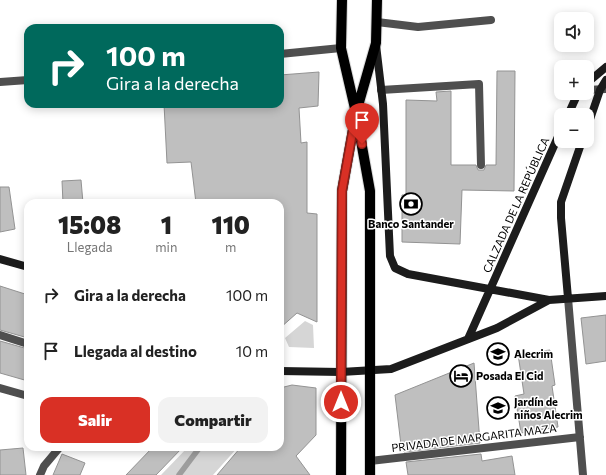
<!DOCTYPE html>
<html lang="es">
<head>
<meta charset="utf-8">
<style>
  body { margin:0; font-family:Commissioner,sans-serif; background:#f2f2f2; color:#222; height:100vh; display:flex; flex-direction:column; font-size:15px; white-space:nowrap }
  * { box-sizing:border-box; margin:0 }
  p { font-size:13px; color:#767676 }
  .icon { flex:none; width:22px; height:22px; fill:none; stroke:currentColor; stroke-width:2; stroke-linecap:round; stroke-linejoin:round }
  .map { position:relative; flex:1; overflow:hidden }
  .details { position:absolute; left:24px; top:199px; width:260px; height:252px; display:flex; flex-direction:column; background:#fff; border-radius:12px; box-shadow:0 2px 10px #0003 }
  .details>* { flex:none }
  .guide { position:absolute; left:24px; top:24px; width:260px; height:84px; border-radius:12px; box-shadow:0 2px 10px #0003; background:#00695c; color:#fff; overflow:hidden }
  .buttons { position:absolute; left:554px; top:12px; display:grid; gap:8px }
  .buttons a { display:grid; place-items:center; width:40px; height:40px; border-radius:8px; background:#fff; box-shadow:0 2px 10px #0003; font-size:20px }
  .pin { position:absolute; display:grid; place-items:center; width:34px; height:34px; color:#fff; margin:-41px -17px; border-radius:50% 50% 50% 0; rotate:-45deg; box-shadow:0 0 4px #0007 }
  .pin .icon { rotate:45deg }
  .me { position:absolute; width:44px; margin:-22px; rotate:0deg; stroke-linejoin:round; filter:drop-shadow(0 0 3px #0008) }
  .turn { display:flex; align-items:center; gap:14px; height:84px; padding:0 16px; font-size:18px }
  .turn .icon { width:52px; height:52px; stroke-width:2.5 }
  .turn b { display:block; font-size:28px; line-height:34px }
  .eta { display:flex; justify-content:space-evenly; align-items:center; height:68px; text-align:center }
  .eta b { font-size:24px; font-weight:800; line-height:28px }
  .action { display:flex; gap:8px; margin-top:auto; padding:8px 16px }
  .action a { flex:1; height:46px; border-radius:12px; background:#d93025; color:#fff; font-size:16px; font-weight:800; line-height:46px; text-align:center }
  .action a+a { background:#f2f2f2; color:#222 }
  ul { padding:0; list-style:none }
  li { display:flex; align-items:center; gap:12px; height:56px; padding:0 16px }
  li div { flex:1 }
  li b { display:block; font-size:15px }
  li em { font-style:normal }
  .map>svg:first-child { display:block }
  .green { fill:#d6d6d6 }
  .lines { fill:none; stroke-linecap:round; stroke-linejoin:round }
  .stream { stroke:#9d9d9d; stroke-width:5.5 }
  .building { fill:#bfbfbf; stroke:#939393 }
  .primary-casing { stroke:#dbdbdb; stroke-width:12 }
  .lane { stroke:#4f4f4f; stroke-width:8 }
  .street { stroke:#4f4f4f; stroke-width:8 }
  .secondary { stroke:#1c1c1c; stroke-width:8 }
  .primary { stroke:#000; stroke-width:10 }
  .route-casing { stroke:#8d1f18; stroke-width:10 }
  .route { stroke:#d93025; stroke-width:7 }
  .labels { text-anchor:middle; stroke-width:3; stroke-linejoin:round; paint-order:stroke }
  .street-label { font-size:11px; fill:#000; stroke:#fff }
  .poi-label { font-size:11px; font-weight:bold; fill:#000; stroke:#fff; text-anchor:start }
</style>
</head>
<body>
<div class="map">
<svg width="606" height="475" viewBox="0 0 606 475">
  <rect width="100%" height="100%" fill="#fff"/>
  <path class="green" d="M305 321 313 325 314 348 289 347 285 338Z
    M188 447H238L213 475H161Z"/>
  <g class="lines">
    <path class="stream" d="M179 475 200 447"/>
  </g>
  <path class="building" d="M497 71H515L514 191 462 190 460 244 402 242V195H406V100L437 101 436 92 451 91V165H476L478 170H484L486 165H496Z
    M319 72 318 106 299 108 301 143 307 142V213L317 214V322L297 313 280 328V203H196L191 162 167 163 164 104H280V75Z
    M81 180 83 203H63L62 181Z
    M0 187H9L15 229 0 232Z
    M0 286 28 295V338L0 330Z
    M606 315V361L586 364 581 318Z
    M0 341 28 349V381L0 373Z
    M550 350 555 385 552 386 558 427 521 433 515 396 524 394 518 354Z
    M474 363 480 443 404 452 403 445H401L395 395Z
    M292 385 316 388V435L296 456 310 475H217L241 447H280V388Z
    M153 447H183L156 475H126Z
    M23 448 26 475H0V450Z
    M62 454 85 463 80 475H53Z
    M481 454 482 461 512 456 515 475H408L406 462Z"/>
  <g class="lines">
    <g class="primary-casing">
      <path id="primary" d="M342 0 341 48 356 113 370 191V475
        M341 475 342 191 356 113 376 43 377 0"/>
    </g>
    <path class="lane" d="M377 22 418 27 491 20
      M381 90 479 84 481 165
      M0 335 28 344
      M0 388 28 396
      M40 475 44 466 60 447"/>
    <path class="street" d="M280 54 341 48
      M0 82 28 80
      M587 90 606 89
      M568 298 583 475
      M370 461 580 437"/>
    <path class="secondary" d="M376 45 383 104 390 256 395 268 408 274 549 300
      M587 83 606 67
      M568 115 578 93
      M587 128 600 90 606 80
      M0 259 28 267
      M568 298 561 218V202L582 141
      M468 339 561 130
      M280 371 341 372 391 369 497 328 549 300 606 296"/>
    <use href="#primary" class="primary"/>
  </g>
  <g class="lines">
    <g class="route-casing">
      <path id="route" d="M341 402 342 191 356 113 362 144"/>
    </g>
    <use href="#route" class="route"/>
  </g>
  <defs>
    <g id="bank-ring" transform="scale(1.15)"><circle r="9.5" fill="#fff" stroke="#000" stroke-width="1.5"/><path d="M-6-4H6V4H-6ZM0-2.3a2.3 2.3 0 1 0 0 4.6a2.3 2.3 0 1 0 0-4.6Z" fill="#000"/></g>
    <g id="school-ring" transform="scale(1.15)"><circle r="9.5" fill="#fff" stroke="#000" stroke-width="1.5"/><path d="M0-5L7-2L0 1L-7-2ZM-4 1L0 2.5L4 1V4Q0 6-4 4Z" fill="#000"/></g>
    <g id="hotel-ring" transform="scale(1.15)"><circle r="9.5" fill="#fff" stroke="#000" stroke-width="1.5"/><path d="M-6-4.5h1.5V1H6V5H4.5V3h-9V5H-6ZM-4 0a1.8 1.8 0 1 1 3.6 0ZM.5 0V-2.5h3Q6-2.5 6 0Z" fill="#000"/></g>
  </defs>
  <g fill-rule="evenodd">
    <use href="#bank-ring" x="411" y="204"/>
    <use href="#school-ring" x="498" y="354"/>
    <use href="#hotel-ring" x="461" y="376"/>
    <use href="#school-ring" x="498" y="408"/>
  </g>
  <g class="labels">
    <g class="street-label">
      <text transform="translate(516 205) rotate(-66)" y="4">CALZADA DE LA REPÚBLICA</text>
      <text transform="translate(474 438) rotate(-7)" y="4">PRIVADA DE MARGARITA MAZA</text>
    </g>
    <g class="poi-label">
      <text x="411" y="228" text-anchor="middle">Banco Santander</text>
      <text x="514" y="358">Alecrim</text>
      <text x="476" y="380">Posada El Cid</text>
      <text x="514" y="406">Jardín de<tspan x="514" dy="13">niños Alecrim</tspan></text>
    </g>
  </g>
</svg>
<div class="buttons">
<a><svg class="icon" aria-label="sound" viewBox="0 0 24 24"><path d="M4 9h4l5-4v14l-5-4H4zM17 9q2 3 0 6"/></svg></a>
<a>+</a>
<a>−</a>
</div>
<div class="pin" style="left:362px;top:144px;background:#d93025"><svg class="icon" aria-label="arrive" viewBox="0 0 24 24"><path d="M6 21V4h12l-3 4 3 4H6"/></svg></div>
<svg class="me" style="left:341px;top:402px" viewBox="-20 -20 40 40"><circle r="17" fill="#d93025" stroke="#fff" stroke-width="3"/><path d="M0-11L8 9 0 5-8 9z" fill="#fff"/></svg>
<div class="guide">
<div class="turn"><svg class="icon" aria-label="right" viewBox="0 0 24 24"><path d="M7 20v-9h11M14 6l5 5-5 5"/></svg><div><b>100 m</b>Gira a la derecha</div></div>
</div>
<section class="details">
<div class="eta">
<div><b>15:08</b><p>Llegada</p></div>
<div><b>1</b><p>min</p></div>
<div><b>110</b><p>m</p></div>
</div>
<ul>
<li><svg class="icon" aria-label="right" viewBox="0 0 24 24"><path d="M7 20v-9h11M14 6l5 5-5 5"/></svg><div><b>Gira a la derecha</b></div><em>100 m</em></li>
<li><svg class="icon" aria-label="arrive" viewBox="0 0 24 24"><path d="M6 21V4h12l-3 4 3 4H6"/></svg><div><b>Llegada al destino</b></div><em>10 m</em></li>
</ul>
<div class="action"><a>Salir</a><a>Compartir</a></div>
</section>
</div>
</body>
</html>
